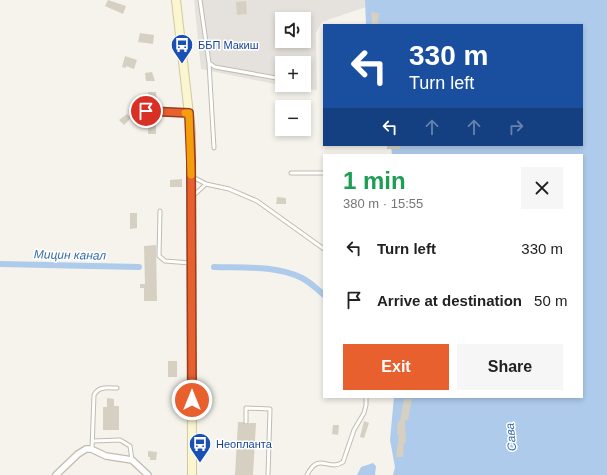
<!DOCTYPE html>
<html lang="en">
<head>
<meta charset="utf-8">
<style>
  body { margin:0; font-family:Helvetica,sans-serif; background:#f6f6f6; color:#222; height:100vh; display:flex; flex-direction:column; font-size:15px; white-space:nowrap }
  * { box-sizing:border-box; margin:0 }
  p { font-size:13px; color:#767676 }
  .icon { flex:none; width:22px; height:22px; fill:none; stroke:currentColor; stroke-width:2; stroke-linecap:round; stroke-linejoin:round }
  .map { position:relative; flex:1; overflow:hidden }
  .details { position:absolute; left:323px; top:154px; width:260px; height:244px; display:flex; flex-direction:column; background:#fff; border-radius:0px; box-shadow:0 2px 6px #0003 }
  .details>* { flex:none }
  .guide { position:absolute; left:323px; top:24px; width:260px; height:122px; border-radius:0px; box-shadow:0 2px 6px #0003; background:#1a4fa0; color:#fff; overflow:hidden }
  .buttons { position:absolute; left:275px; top:12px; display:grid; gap:8px }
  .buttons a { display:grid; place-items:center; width:36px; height:36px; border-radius:0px; background:#fff; box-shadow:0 2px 6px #0003; font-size:20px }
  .pin { position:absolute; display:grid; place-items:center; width:34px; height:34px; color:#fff; margin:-17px; border:2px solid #fff; border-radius:50%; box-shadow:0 1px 4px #0007 }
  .me { position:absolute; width:44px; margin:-22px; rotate:0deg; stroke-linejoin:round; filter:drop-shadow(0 0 3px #0008) }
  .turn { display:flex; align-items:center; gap:14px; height:84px; padding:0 20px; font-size:18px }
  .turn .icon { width:52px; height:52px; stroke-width:2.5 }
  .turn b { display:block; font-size:28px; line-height:34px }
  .lanes { display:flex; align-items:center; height:38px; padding:0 20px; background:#0003; justify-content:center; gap:20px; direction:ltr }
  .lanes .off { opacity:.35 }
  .round { display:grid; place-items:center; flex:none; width:42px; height:42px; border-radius:0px; background:#f6f6f6 }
  .summary { display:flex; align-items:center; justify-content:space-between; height:68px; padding:0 20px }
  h1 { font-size:24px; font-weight:600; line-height:30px; color:#1e9e55 }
  .button { display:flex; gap:8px; margin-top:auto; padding:8px 20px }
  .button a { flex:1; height:46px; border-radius:0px; background:#e9602f; color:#fff; font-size:16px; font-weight:600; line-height:46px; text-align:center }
  .button a+a { background:#f6f6f6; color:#222 }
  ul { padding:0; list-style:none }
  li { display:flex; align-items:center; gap:12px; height:52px; padding:0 20px }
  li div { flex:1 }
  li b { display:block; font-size:15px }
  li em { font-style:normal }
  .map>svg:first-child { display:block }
  .industrial { fill:#e5e2dd; fill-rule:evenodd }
  .water { fill:#aecbec }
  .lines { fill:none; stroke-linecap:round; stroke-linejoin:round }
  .canal { stroke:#aecbec; stroke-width:6 }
  .building { fill:#d6d0c2 }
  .lane-casing { stroke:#c0bcaf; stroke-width:5 }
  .street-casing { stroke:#c0bcaf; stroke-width:8 }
  .secondary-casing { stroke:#d0c99f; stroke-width:10 }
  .lane { stroke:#fff; stroke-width:3 }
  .street { stroke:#fff; stroke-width:5.5 }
  .secondary { stroke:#fbf5d0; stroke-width:8 }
  .route-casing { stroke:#973e1f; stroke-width:10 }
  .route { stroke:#e9602f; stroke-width:7 }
  .slow { stroke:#f59e0b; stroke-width:7 }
  .labels { text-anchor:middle; stroke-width:3; stroke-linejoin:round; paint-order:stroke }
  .transit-label { font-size:11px; fill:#164399; stroke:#fff; text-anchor:start }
  .water-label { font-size:12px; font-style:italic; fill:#3a6fad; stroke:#fff }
</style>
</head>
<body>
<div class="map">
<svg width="607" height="475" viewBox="0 0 607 475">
  <rect width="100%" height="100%" fill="#f5f3ec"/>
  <path class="industrial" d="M194 0H365L366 7 322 22 316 33 317 90 284 86 201 69ZM282 19H304V41H282ZM282 63H304V85H282Z"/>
  <path class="water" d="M365 0H607V475H393L395 467 390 440 394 397H582V155H392L391 145H582V25H366Z
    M373 463 376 466 375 475H357L361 467Z"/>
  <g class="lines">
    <path class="canal" d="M0 264 139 267
      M214 267C243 268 275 265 302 278 310 282 317 289 324 295"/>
  </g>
  <path class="building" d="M108 0 126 6 123 14 105 6Z
    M246 1 247 14 237 15 236 2Z
    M371 12 379 13 378 25H372Z
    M140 33 154 35 153 44 138 42Z
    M125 56 137 60 134 69 126 66V68L122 67Z
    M152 72 155 81H146L145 73Z
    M148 92H156L157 109 148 108Z
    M127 114 131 118 124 125 119 120Z
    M149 114H156V134H148Z
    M387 145H400V149H387Z
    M182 179V187H170V180Z
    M277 197 286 198V204H276Z
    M130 213H137V228L130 229Z
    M156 245 157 301H144V288H140V284H145L144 246Z
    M168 361H177V377H168Z
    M107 398 114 399V406H119V430H103V407H107Z
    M404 399H412L408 420H405L406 443H404L403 457H396L399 435H397L398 421H400Z
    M364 421 369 423 364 438 360 437Z
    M238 422H243L246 425 249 423H256L253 475H235Z
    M333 425H339L338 435 332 434Z
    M148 451 157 452 156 460H150V457H148Z"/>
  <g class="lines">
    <g class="lane-casing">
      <path id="lane" d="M200 0 209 63 215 67 282 79
        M209 63 214 148
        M304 83H307
        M146 111 187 113
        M291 173H324
        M193 177 206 184 229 189 257 201 324 249
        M193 196 206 184
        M160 211 159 256 165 261 190 263
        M246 422V408L270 409 268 475
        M93 441 120 440 130 446 132 460
        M92 449 94 395C99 386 107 388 117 388
        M307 475C319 451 328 472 343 462L354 430 364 413 366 405V397"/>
    </g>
    <g class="street-casing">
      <path id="street" d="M56 475 78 454 86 449H91L106 456 132 460 148 475"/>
    </g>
    <g class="secondary-casing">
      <path id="secondary" d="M176 0 191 132 192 475"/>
    </g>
    <use href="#lane" class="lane"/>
    <use href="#street" class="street"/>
    <use href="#secondary" class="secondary"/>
  </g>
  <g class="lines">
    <g class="route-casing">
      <path id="route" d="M146 111 189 113 191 161 192 400"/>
    </g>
    <use href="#route" class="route"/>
    <path class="slow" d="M185 113H189L191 175"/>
  </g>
  <defs>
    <g id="bus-pin" transform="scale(1.15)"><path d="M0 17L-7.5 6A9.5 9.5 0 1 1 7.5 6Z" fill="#1a4fb4" stroke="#fff"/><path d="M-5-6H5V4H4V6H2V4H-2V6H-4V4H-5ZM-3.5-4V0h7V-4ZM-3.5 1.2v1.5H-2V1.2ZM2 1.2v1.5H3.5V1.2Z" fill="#fff"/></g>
  </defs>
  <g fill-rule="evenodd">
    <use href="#bus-pin" x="182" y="45"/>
    <use href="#bus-pin" x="200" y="444"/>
  </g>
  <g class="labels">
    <g class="transit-label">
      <text x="198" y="49">ББП Макиш</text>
      <text x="216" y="448">Неопланта</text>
    </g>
    <g class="water-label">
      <text transform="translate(70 255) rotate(1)" y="4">Мицин канал</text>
      <text transform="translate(511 437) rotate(-95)" y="4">Сава</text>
    </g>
  </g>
</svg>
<div class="buttons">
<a><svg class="icon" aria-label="sound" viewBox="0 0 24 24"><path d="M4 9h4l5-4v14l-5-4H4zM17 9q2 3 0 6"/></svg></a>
<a>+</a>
<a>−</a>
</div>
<div class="pin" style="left:146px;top:111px;background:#d93025"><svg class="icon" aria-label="arrive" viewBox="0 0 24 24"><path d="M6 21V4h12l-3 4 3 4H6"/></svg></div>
<svg class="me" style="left:192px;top:400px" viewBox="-20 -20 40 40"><circle r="17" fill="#e9602f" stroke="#fff" stroke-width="3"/><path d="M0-11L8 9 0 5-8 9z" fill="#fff"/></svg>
<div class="guide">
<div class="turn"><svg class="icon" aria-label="left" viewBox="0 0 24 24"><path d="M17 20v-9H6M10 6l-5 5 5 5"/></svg><div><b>330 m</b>Turn left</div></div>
<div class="lanes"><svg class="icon" aria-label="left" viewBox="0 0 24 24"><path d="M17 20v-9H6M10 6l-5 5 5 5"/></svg><svg class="icon off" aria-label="ahead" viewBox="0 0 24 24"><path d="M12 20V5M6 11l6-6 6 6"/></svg><svg class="icon off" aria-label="ahead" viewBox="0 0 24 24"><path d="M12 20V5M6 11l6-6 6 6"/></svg><svg class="icon off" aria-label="right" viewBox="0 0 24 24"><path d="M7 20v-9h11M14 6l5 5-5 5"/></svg></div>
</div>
<section class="details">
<div class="summary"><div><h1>1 min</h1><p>380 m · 15:55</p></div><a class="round"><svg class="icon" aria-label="close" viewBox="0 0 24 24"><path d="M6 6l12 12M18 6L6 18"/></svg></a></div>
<ul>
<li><svg class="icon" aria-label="left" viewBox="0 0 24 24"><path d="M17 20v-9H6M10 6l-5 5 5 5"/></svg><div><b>Turn left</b></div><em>330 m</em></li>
<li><svg class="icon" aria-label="arrive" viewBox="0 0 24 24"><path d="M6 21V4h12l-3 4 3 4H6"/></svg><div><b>Arrive at destination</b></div><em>50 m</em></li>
</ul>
<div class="button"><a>Exit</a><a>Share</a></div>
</section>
</div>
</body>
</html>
